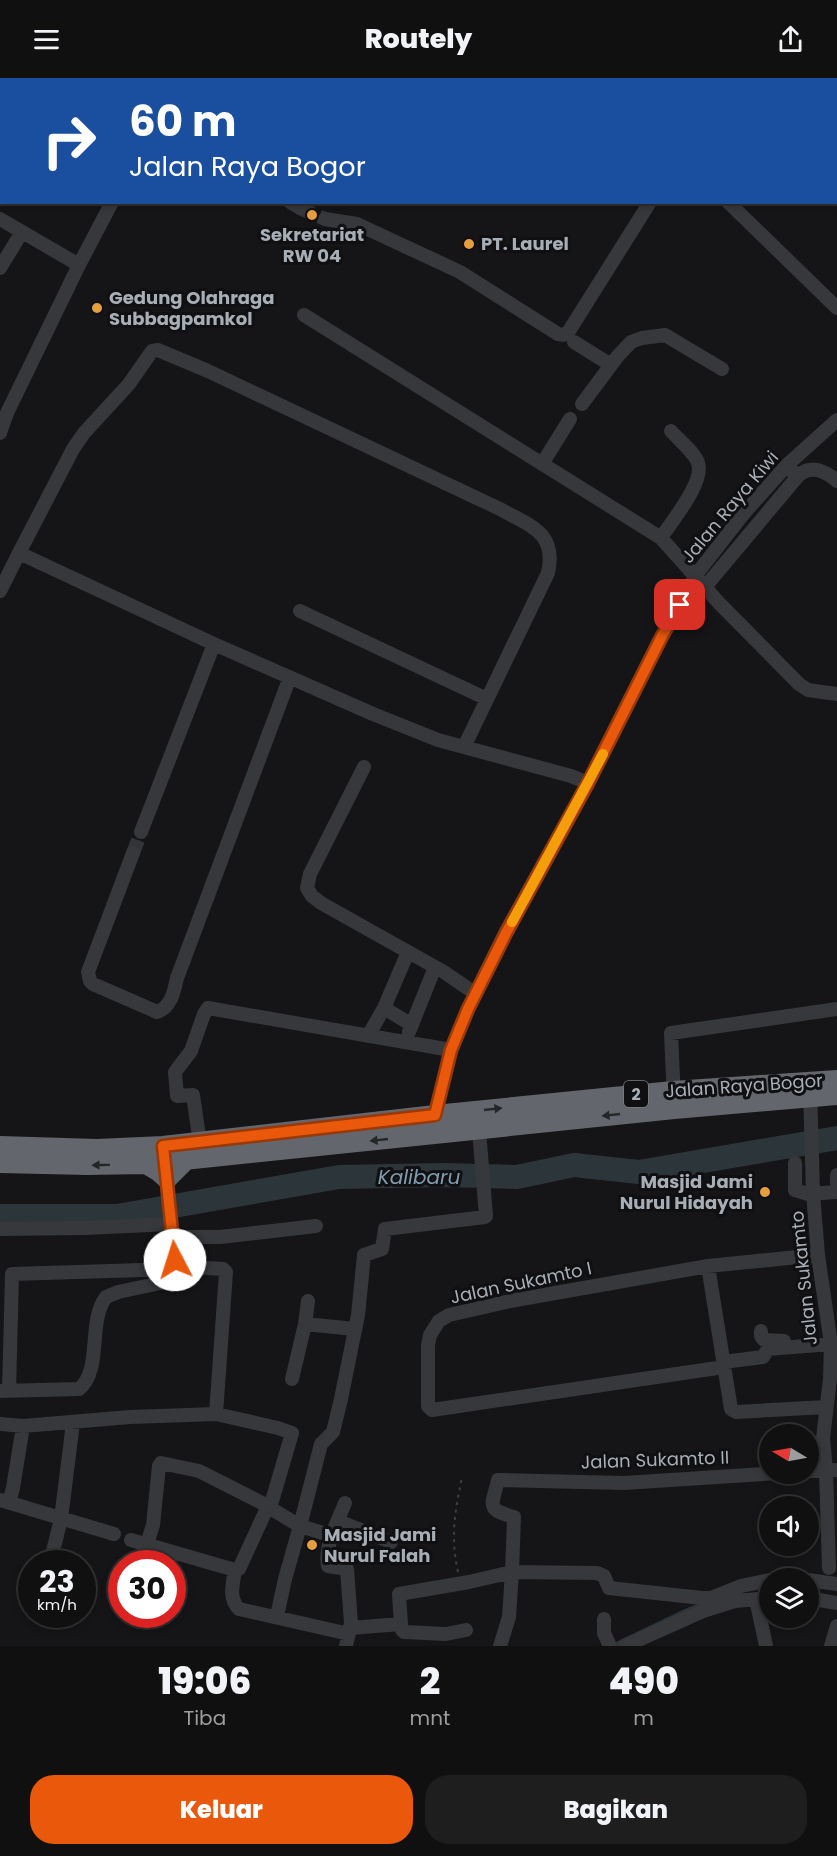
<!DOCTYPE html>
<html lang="id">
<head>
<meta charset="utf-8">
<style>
  body { margin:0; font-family:Poppins,sans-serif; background:#1e1e1f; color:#f1f3f6; height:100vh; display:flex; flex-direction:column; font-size:22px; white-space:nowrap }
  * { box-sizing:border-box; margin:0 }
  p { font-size:20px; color:#9c9d9f }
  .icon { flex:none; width:33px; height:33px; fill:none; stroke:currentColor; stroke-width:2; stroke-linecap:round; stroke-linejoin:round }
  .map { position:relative; height:1568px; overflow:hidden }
  .sheet { display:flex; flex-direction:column; background:#101011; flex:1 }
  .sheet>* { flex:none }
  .hud { position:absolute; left:0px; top:0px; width:837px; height:126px; box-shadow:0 3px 9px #0003,0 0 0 2px #303031; background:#1a4fa0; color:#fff; overflow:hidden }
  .needle { width:39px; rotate:280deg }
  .controls { position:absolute; left:759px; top:1346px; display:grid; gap:12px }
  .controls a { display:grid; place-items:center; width:60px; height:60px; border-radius:50%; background:#101011; box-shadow:0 3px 9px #0003,0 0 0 2px #303031; font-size:30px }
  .speed { position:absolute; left:18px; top:1472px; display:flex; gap:12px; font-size:30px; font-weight:700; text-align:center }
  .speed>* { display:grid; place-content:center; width:78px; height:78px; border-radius:50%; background:#101011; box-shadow:0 3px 9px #0003,0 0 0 2px #303031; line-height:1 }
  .speed small { font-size:15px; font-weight:400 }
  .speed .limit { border:9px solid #d22; background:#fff; color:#111 }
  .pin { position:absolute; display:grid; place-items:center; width:51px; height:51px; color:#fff; margin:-26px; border-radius:12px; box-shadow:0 3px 9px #0006 }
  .me { position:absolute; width:66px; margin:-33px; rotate:355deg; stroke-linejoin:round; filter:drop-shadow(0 0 4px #0008) }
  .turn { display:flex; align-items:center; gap:21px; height:126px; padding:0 30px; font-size:27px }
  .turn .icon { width:78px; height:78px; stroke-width:2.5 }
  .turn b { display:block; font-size:42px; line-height:51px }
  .eta { display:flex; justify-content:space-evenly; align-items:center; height:102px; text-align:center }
  .eta b { font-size:36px; font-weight:800; line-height:42px }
  .primary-button { display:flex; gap:12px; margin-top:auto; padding:12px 30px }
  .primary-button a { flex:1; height:69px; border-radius:24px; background:#ea580c; color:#fff; font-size:24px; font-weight:800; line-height:69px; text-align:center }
  .primary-button a+a { background:#1e1e1f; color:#f1f3f6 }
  header { display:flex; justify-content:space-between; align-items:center; height:78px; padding:0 30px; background:#101011; font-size:27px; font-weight:800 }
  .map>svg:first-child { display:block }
  .green { fill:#1e251e }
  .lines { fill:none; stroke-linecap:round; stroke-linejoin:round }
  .stream { stroke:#2c353a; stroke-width:4 }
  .river { stroke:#2c353a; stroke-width:24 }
  .minor-tunnel { stroke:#323437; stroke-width:14; stroke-dasharray:14 7; stroke-linecap:butt }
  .path { stroke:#3d3f43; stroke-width:2; stroke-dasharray:3 4.5; stroke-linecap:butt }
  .minor { stroke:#37383c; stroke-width:14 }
  .highway { stroke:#63666c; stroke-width:20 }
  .oneway { fill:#252628 }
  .route-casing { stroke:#983908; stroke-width:15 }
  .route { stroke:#ea580c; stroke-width:10 }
  .slow { stroke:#f59e0b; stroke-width:10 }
  .poi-dot { fill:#e59f3f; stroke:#101012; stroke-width:2 }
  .labels { text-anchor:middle; stroke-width:6; stroke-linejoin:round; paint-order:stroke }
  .shield { fill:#101012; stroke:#7a7f85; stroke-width:1.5 }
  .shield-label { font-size:16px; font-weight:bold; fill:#a8aeb6 }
  .poi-label { font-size:18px; font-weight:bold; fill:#a8aeb6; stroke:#101012; text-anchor:start }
  .street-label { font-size:18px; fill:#a8aeb6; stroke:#101012 }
  .water-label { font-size:20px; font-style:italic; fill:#819daf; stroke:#101012 }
</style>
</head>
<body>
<header><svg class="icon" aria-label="menu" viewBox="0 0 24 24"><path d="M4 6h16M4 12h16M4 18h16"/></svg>Routely<svg class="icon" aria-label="share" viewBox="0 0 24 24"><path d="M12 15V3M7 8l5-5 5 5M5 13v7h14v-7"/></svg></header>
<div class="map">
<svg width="837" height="1568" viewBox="0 0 837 1568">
  <rect width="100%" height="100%" fill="#151517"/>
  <path class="green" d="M757 0H837V51L836 50V2H757Z"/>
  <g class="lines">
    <path class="stream" d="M614 1567 685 1533 705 1525"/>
    <path class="river" d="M835 0 837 2
      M0 1138H117L339 1099 444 1097 517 1099 574 1087 639 1094 837 1060"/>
    <path class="minor-tunnel" d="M300 130 325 141
      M133 775 141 754"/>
    <path class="path" d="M458 1494C450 1457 455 1435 462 1399"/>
    <path class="minor" d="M5 0 9 2
      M211 0 214 2
      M273 0 275 2
      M583 0 585 2
      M289 2 290 0
      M317 2 318 0
      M641 2 642 0
      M0 103 2 99
      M290 124 300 130
      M728 124 837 230
      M0 141 79 187
      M325 141 357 146 460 194 558 256 563 257 569 253 650 124
      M0 190 22 154
      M304 237 661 460 719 525 799 606 808 612 837 616
      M574 264 611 287
      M582 326 617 279 631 264 642 260 665 257 722 291
      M0 355 7 335 79 187 112 124
      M542 386 570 341
      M792 393 798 398C811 386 825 393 837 403
      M661 460C671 444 705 404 698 385 695 375 678 361 671 353
      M705 509 798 398
      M0 513 19 475
      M300 533 487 621
      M464 669 548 495C557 454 530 448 500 431L208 293 158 272 152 273 129 306 84 355 73 371 19 475 214 566 373 636 438 662 571 698 588 705
      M364 689 310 796 307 810 312 818 321 825 444 894 476 916
      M141 754 214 566
      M133 775 88 894 90 903 93 906 157 934C171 929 174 914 177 900L290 599
      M408 874 384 930 412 947
      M409 954 435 889
      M368 958 384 930
      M810 1011 813 1115 818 1177 831 1266 830 1301 823 1360 826 1392 829 1490
      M674 1022 671 955 837 931
      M436 1045 435 1037 451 972 468 931 505 855 588 705 662 558 695 498 745 434 787 387 837 342
      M200 1065 193 1017 177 1018 175 994 191 973 204 936 208 930 451 972
      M795 1085V1112L808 1116 837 1114
      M837 1097V1105
      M0 1151 85 1150 171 1146
      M172 1159H220L316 1148
      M175 1188 223 1191 226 1194 216 1336
      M708 1188 731 1331 736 1334 826 1329
      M305 1246 355 1251
      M761 1253V1258L764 1262 784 1263
      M723 1284 763 1279 768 1271 831 1266
      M724 1289 432 1332 428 1328V1267L430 1257 439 1243 449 1237 510 1223 708 1188 818 1177
      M292 1301 305 1246 308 1223
      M0 1313 79 1311C103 1291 87 1244 106 1219L118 1214 170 1203 175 1199V1188L166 1094
      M9 1313 12 1196 175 1191
      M0 1346 23 1348 130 1339 216 1336 278 1350 292 1355 270 1430 268 1428 239 1491 235 1492 131 1462
      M808 1393 837 1392
      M0 1422 114 1456
      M9 1424 13 1410 23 1348
      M345 1425C338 1443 324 1468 328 1488L347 1491 351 1545 346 1568
      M270 1430 300 1448 321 1366 333 1354 341 1321 358 1237 364 1177 382 1171 385 1151 485 1139 486 1138 479 1052
      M338 1443 391 1464
      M147 1466 153 1447 159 1388 161 1385 199 1393 268 1428
      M50 1485 61 1441 73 1345
      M235 1492C233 1506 228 1520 239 1531L349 1556
      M786 1500H795
      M770 1502 741 1508 711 1520H702L609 1510 604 1498 597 1495 512 1494 514 1439C485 1431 492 1428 498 1402L624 1405 778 1395
      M808 1502 837 1506
      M808 1520 837 1525
      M756 1521 766 1568
      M277 1538 285 1501 300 1448 333 1458
      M604 1541V1555L610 1568
      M401 1546 399 1516 469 1504 512 1494 509 1539 500 1568
      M350 1550 401 1546 402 1552 404 1554 446 1556 466 1552
      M625 1568 703 1533 735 1523 770 1520
      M831 1568 837 1548"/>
    <path class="highway" d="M0 1068 97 1071 163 1068 435 1037 673 1013 837 1002
      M0 1085 87 1087 146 1086 674 1031 837 1017
      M146 1086 158 1093 167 1101 186 1082"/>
  </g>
  <defs><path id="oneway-solid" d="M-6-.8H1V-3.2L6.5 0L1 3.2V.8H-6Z" transform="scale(1.5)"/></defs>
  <g class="oneway">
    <use href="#oneway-solid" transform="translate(493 1031) rotate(-6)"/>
    <use href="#oneway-solid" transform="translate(611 1037) rotate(174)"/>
    <use href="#oneway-solid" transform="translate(379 1062) rotate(174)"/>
    <use href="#oneway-solid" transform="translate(101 1087) rotate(179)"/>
  </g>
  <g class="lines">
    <g class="route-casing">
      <path id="route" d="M175 1182 163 1068 435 1037 451 972 468 931 506 855 588 705 662 558 680 527"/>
    </g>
    <use href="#route" class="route"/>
    <path class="slow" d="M512 844 603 676"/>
  </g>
  <g class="poi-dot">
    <circle cx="312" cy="137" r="6"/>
    <circle cx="469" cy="166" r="6"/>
    <circle cx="97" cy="230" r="6"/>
    <circle cx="765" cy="1114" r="6"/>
    <circle cx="312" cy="1467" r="6"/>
  </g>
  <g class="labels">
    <rect class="shield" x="624" y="1003" width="24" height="26" rx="4.5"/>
    <g class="shield-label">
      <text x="636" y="1022">2</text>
    </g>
    <g class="poi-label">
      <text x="312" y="163" text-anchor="middle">Sekretariat<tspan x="312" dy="21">RW 04</tspan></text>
      <text x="481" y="172">PT. Laurel</text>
      <text x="109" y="226">Gedung Olahraga<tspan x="109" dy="21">Subbagpamkol</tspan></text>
      <text x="753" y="1110" text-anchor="end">Masjid Jami<tspan x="753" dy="21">Nurul Hidayah</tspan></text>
      <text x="324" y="1463">Masjid Jami<tspan x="324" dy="21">Nurul Falah</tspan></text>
    </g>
    <g class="street-label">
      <text transform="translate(730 429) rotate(-50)" y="6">Jalan Raya Kiwi</text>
      <text transform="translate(744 1008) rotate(-4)" y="6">Jalan Raya Bogor</text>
      <text transform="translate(804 1200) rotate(-96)" y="6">Jalan Sukamto</text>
      <text transform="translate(521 1205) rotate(-12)" y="6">Jalan Sukamto I</text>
      <text transform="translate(655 1382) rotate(-2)" y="6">Jalan Sukamto II</text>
    </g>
    <g class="water-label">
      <text x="419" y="1106">Kalibaru</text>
    </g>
  </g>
</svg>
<div class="controls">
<a><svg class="needle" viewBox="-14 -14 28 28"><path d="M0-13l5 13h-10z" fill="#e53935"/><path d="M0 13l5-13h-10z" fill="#9c9d9f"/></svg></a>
<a><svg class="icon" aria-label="sound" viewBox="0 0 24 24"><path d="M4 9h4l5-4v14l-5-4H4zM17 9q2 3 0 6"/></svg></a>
<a><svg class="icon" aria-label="layers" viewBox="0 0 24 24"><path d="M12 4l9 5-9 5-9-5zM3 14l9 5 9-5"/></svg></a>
</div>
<div class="speed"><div>23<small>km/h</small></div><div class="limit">30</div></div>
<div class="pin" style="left:680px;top:527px;background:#d93025"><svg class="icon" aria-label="arrive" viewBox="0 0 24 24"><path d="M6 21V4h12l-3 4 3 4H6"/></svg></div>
<svg class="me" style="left:175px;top:1182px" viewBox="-20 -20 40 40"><circle r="19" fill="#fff"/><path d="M0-13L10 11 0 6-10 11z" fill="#ea580c"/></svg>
<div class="hud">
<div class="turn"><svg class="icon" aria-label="right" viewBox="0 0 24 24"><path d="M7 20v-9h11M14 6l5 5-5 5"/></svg><div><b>60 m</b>Jalan Raya Bogor</div></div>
</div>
</div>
<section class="sheet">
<div class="eta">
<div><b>19:06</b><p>Tiba</p></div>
<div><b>2</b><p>mnt</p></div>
<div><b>490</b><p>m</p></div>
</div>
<div class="primary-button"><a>Keluar</a><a>Bagikan</a></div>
</section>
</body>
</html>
